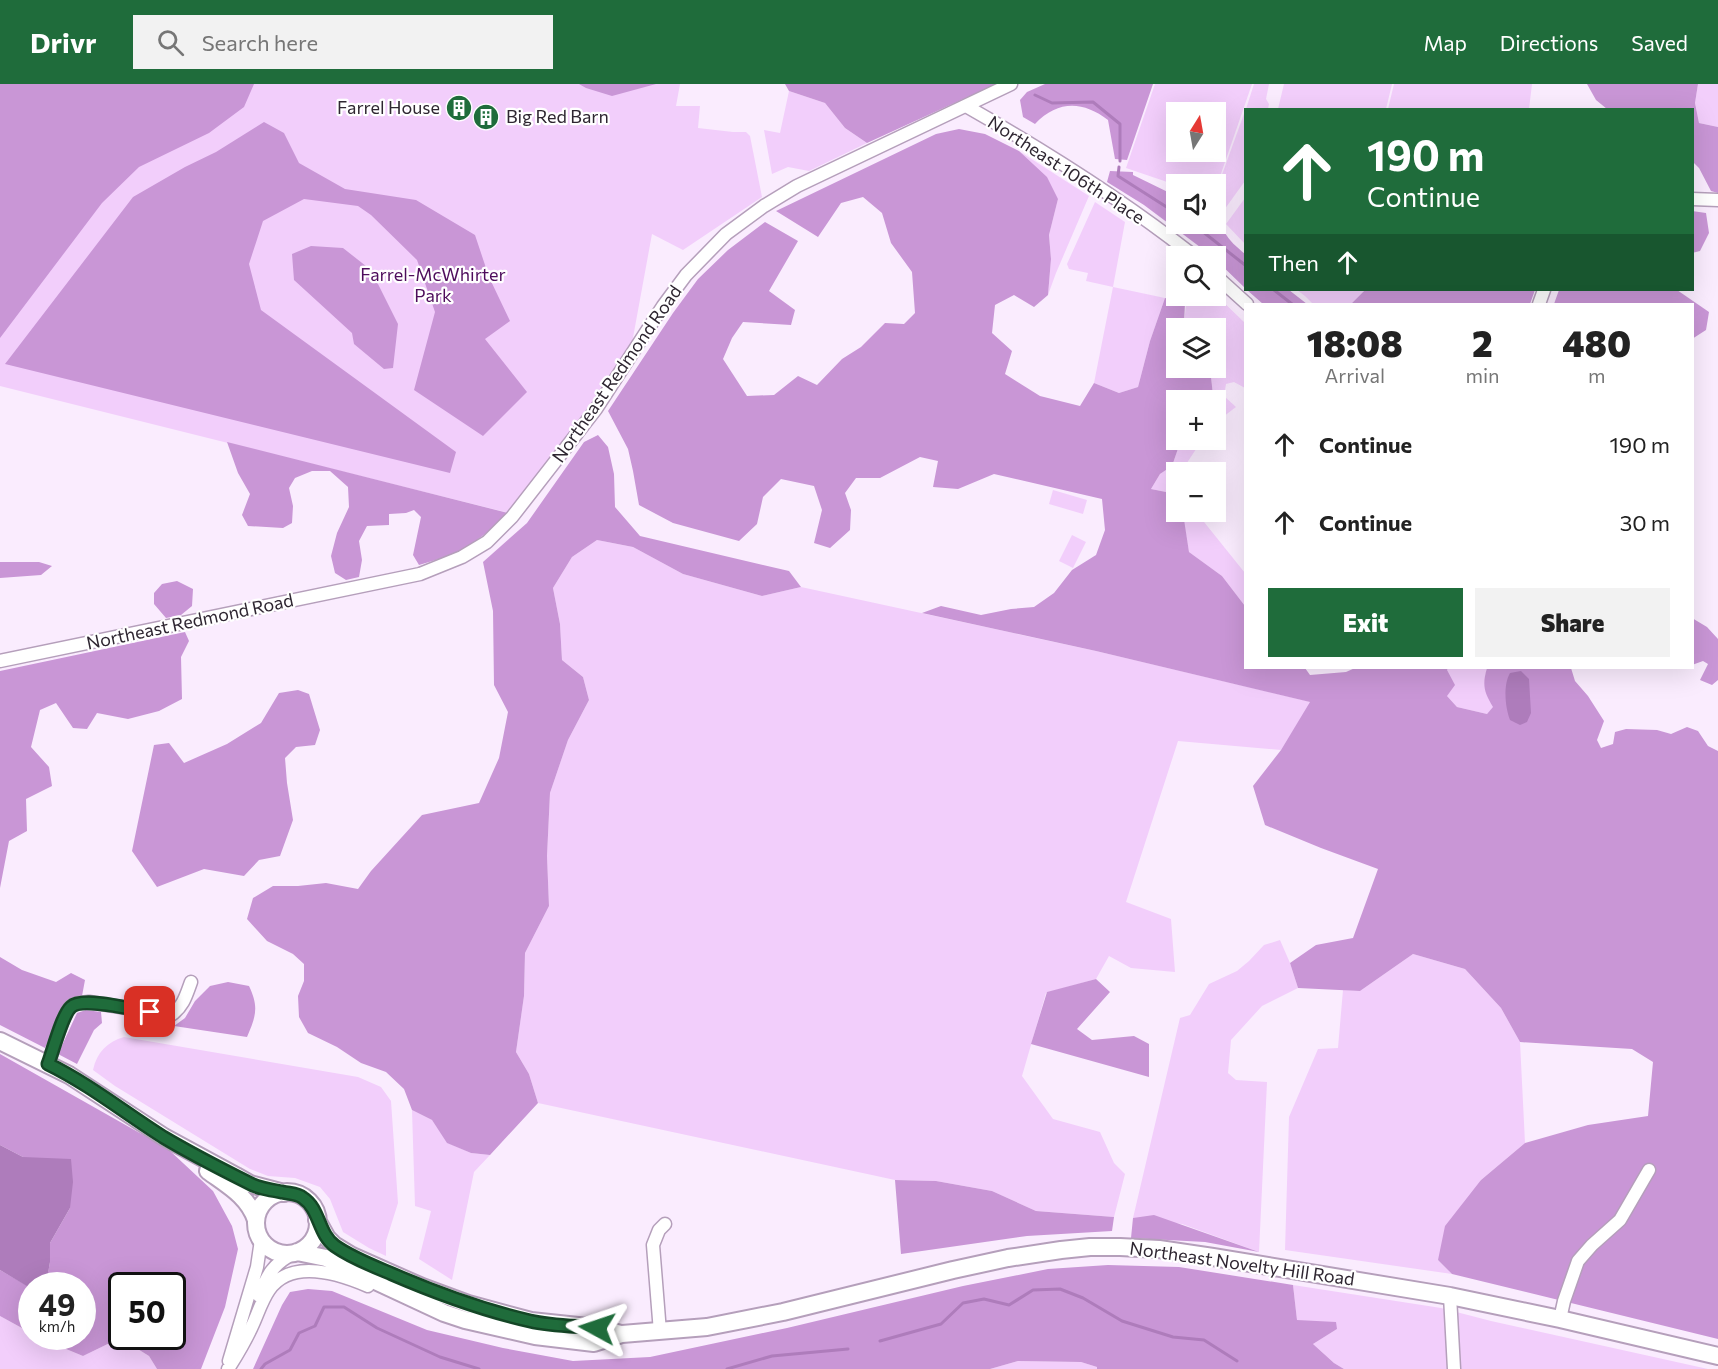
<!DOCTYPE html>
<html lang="en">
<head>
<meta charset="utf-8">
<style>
  body { margin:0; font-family:Commissioner,sans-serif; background:#f2f2f2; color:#222; height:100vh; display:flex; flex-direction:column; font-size:22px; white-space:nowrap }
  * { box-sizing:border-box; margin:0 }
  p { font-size:20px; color:#767676 }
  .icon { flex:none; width:33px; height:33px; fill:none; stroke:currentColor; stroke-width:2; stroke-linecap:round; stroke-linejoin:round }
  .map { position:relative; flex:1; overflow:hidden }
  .side { position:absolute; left:1244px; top:219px; width:450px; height:366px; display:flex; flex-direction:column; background:#fff; border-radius:0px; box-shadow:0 6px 24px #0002 }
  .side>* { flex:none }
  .top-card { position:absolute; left:1244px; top:24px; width:450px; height:183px; border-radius:0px; box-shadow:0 6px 24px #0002; background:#1f6c3b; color:#fff; overflow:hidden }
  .needle { width:39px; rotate:11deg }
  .buttons { position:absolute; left:1166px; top:18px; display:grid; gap:12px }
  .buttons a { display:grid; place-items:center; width:60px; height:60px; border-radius:0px; background:#fff; box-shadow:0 6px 24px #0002; font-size:30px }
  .speed { position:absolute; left:18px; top:1188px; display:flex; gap:12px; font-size:30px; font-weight:700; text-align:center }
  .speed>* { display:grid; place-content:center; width:78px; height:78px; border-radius:50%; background:#fff; box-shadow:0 6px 24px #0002; line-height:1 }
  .speed small { font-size:15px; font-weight:400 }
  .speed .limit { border:3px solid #111; border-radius:9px; background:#fff; color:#111 }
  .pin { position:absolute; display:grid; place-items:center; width:51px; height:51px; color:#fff; margin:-26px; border-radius:12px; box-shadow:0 3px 9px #0006 }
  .me { position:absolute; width:66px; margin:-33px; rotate:275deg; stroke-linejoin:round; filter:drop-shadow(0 0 4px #0008) }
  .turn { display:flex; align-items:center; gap:21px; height:126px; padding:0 24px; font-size:27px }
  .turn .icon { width:78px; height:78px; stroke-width:2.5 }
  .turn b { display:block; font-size:42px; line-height:51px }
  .then { display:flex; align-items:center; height:57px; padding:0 24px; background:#0003; gap:12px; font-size:22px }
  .eta { display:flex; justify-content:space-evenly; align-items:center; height:102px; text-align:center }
  .eta b { font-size:36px; font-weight:800; line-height:42px }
  .action { display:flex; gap:12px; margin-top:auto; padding:12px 24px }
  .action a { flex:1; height:69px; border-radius:0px; background:#1f6c3b; color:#fff; font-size:24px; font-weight:800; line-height:69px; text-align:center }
  .action a+a { background:#f2f2f2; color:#222 }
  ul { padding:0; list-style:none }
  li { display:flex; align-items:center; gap:18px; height:78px; padding:0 24px }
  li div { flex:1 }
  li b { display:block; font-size:22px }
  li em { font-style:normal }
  header { display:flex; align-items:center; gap:36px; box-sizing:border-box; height:84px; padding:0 30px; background:#1f6c3b; color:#fff }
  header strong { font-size:28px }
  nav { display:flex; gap:33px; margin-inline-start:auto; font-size:21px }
  .search { width:420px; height:54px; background:#f2f2f2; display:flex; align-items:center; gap:15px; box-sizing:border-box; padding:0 21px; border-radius:0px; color:#767676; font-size:22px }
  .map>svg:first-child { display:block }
  .green { fill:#f2cefb; fill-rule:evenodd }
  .forest { fill:#c996d6; fill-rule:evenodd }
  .water { fill:#ae7cbb }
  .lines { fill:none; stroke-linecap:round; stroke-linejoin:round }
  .stream { stroke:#ae7cbb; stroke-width:3 }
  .minor-casing { stroke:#b59fbb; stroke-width:15 }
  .major-casing { stroke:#b59fbb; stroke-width:20 }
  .minor { stroke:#fff; stroke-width:12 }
  .major { stroke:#fff; stroke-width:16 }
  .route-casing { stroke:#144626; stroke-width:15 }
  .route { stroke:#1f6c3b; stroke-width:10 }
  .labels { text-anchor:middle; stroke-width:4.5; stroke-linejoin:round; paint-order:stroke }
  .poi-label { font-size:18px; fill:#2e2631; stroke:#fff; text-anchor:end }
  .street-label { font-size:18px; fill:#2e2631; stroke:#fff }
  .park-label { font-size:18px; fill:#4e0d5c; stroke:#fff }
</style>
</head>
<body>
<header>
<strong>Drivr</strong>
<div class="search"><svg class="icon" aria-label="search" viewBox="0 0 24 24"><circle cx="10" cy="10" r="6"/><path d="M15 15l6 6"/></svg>Search here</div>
<nav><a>Map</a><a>Directions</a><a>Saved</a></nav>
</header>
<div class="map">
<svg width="1718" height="1285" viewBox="0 0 1718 1285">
  <rect width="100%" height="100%" fill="#faecfe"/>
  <path class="green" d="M25 0H680L676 22H700L698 44 733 48H746L750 52 762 113 683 166 652 150 630 270 513 430 0 302V142Z
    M1155 0H1252L1215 107V100L1176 101 1126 84ZM1176 28H1215V68H1176Z
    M1254 0H1269L1266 15 1269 20 1268 25H1246Z
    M1284 0H1392L1386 25H1278Z
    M1394 0H1532L1529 25H1388Z
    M1698 0H1718V43L1699 39 1695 19Z
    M789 7 825 19 845 44 867 59 809 87 788 83 772 90 764 46 780 49Z
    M1245 27V97L1219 133 1215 129V110Z
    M1019 67 1089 112 1056 189 1048 211 1051 175 1049 151 1058 115Z
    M1245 114V160L1226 140Z
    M1095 118 1125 138 1113 203 1165 214 1150 257 1138 303 1119 309 1094 299 1113 203 1086 197 1088 189 1069 185 1067 180Z
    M1297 206H1365L1351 220H1313L1305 212Z
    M1215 210 1245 239V304L1234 298 1226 300 1224 312 1236 323 1215 339V316H1207L1213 311 1210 284H1215V244H1189L1184 240 1187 212H1215Z
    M1181 356H1202L1181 388H1176V396L1174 400 1176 403V417L1171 409 1151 405 1160 390 1172 382Z
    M1053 406 1087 416 1083 430 1049 420Z
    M1182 428H1196L1245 489V522L1222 492 1189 468Z
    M1072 451 1086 458 1073 484 1059 477Z
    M597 456 633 463 683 490 762 512 801 503 1096 567 1311 618 1281 666 1178 657 1126 818 1171 835 1175 888 1131 884 1109 872 1096 895 1046 909 1022 992 1053 1035 1100 1048 1114 1079 1125 1090 1114 1133 1036 1127 992 1107 936 1097 895 1096 538 1019 529 990 516 968 524 912 525 869 549 822 547 772 550 709 568 656 589 616 583 593 562 576 560 540 553 504 572 473Z
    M1448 584H1487L1485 593 1494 623 1487 630 1457 623 1447 612V585Z
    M1280 856 1290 879 1298 904 1262 922 1231 956 1228 989 1236 996 1267 998 1259 1168 1182 1140 1133 1134 1180 934 1190 931 1209 900 1237 887 1249 877 1264 861Z
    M1413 870 1465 885 1501 924 1520 958 1525 1059 1481 1096 1438 1176 1452 1190 1285 1166 1289 1033 1318 965 1338 964 1343 906 1360 907Z
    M124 953 358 993 381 1003 391 1017 398 1119 386 1157V1172L369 1164 343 1148 330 1115 320 1103 295 1094 268 1092 250 1085 115 1002 93 986C97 968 107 958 124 953Z
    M412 1026 432 1036 448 1059 471 1069 490 1071 474 1088 452 1196 419 1175 431 1127 415 1122Z
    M1293 1201 1441 1224 1491 1237 1708 1285H1344L1334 1279 1313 1260 1337 1245 1297 1236Z
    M0 1232 31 1249 32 1252 37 1253 83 1272 120 1254 149 1272 157 1285H0Z
    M1018 1277 1081 1278 1097 1283V1285H990Z"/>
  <path class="forest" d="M0 0H254L244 23 209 49 139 83 102 119 0 254Z
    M579 0H656L612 12 586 4Z
    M785 0H996L867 59 845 44 825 19 789 7Z
    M1045 0H1153L1127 76 1115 75 1108 36C1083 17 1058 16 1035 40L1023 33 1020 16 1027 8Z
    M1587 0H1698L1695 19 1699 39 1718 43V109L1711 107 1699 84 1692 77V26L1607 25 1596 16Z
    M264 38 284 49 299 79 345 105 416 116 475 151 489 193 510 237 485 255 527 308 483 352 414 306 435 228 417 176 371 131 358 122 304 115 263 137 249 180 261 226 456 368 450 389 5 280 133 113 185 83 216 68Z
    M959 45 985 50 1019 67 1047 93 1058 115 1049 151 1051 175 1048 211 1034 223 1014 211 995 221 992 249 1012 267 1005 290 1040 312 1080 322 1094 299 1119 309 1138 303 1150 257 1165 214 1185 219 1184 239 1189 244H1176V284H1210L1213 311 1207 316H1176V356H1181L1172 382 1160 390 1151 405 1171 409 1176 417V428L1183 429 1189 468 1222 492 1245 522V584H1305L1310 591 1346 588 1355 584H1448L1447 586 1455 601 1447 612 1457 623 1487 630 1493 623C1484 608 1482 601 1487 584H1571L1575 597 1588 612 1604 637 1597 656 1601 664 1613 660 1615 648 1626 645 1657 646 1671 650 1687 643 1698 647 1708 662 1718 667V1255L1452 1190 1438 1176 1445 1142 1481 1096 1525 1059 1588 1041 1648 1032 1653 978 1632 965 1520 958 1501 924 1465 885 1413 870 1360 907 1298 904 1290 879 1316 861 1353 854 1378 785 1321 764 1265 741 1253 702 1281 666 1310 618 1096 567 922 529 941 522 981 531 1011 525 1034 523 1054 509 1072 486 1096 471 1105 446 1102 415 994 390 958 405 933 403 938 377 920 373 880 394H856L845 409 851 426 850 446 830 464 814 459 822 426 814 402 781 395 763 413 757 440 739 457 673 439 639 421 633 387 628 365 608 327 673 229 698 195 728 166 765 138 798 157 769 207 795 226 791 241 743 238 732 254 723 275 747 312 774 311 798 292 817 301 842 275 861 263 885 239 904 240 915 229 912 188 891 159 882 129 863 113 841 119 818 153 776 127 936 50Z
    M1110 87 1133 88V91L1176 112V140H1215V129C1221 135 1220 141 1224 147 1229 157 1237 163 1245 170V204L1215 175V172H1212L1144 121 1107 98Z
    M1692 127 1706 129 1709 149 1700 167 1692 169Z
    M311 162 343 164 371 186 398 240 393 284 384 285 354 260 352 249 294 196 292 170Z
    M1247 206H1289L1307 220H1263Z
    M1365 206H1535L1530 220H1351Z
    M1559 206H1677L1709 228 1706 246 1692 255V220H1554Z
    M598 351 608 363 614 390 615 423 640 452 789 487 801 503 762 512 683 490 633 463 597 456 572 473 553 504 560 540 562 576 583 593 589 616 568 656 550 709 547 772 549 822 525 869 524 912 516 968 529 990 538 1019 490 1071 471 1069 447 1059 432 1036 412 1026 404 1005 386 988 361 979 337 963 308 949 299 933 298 912 304 897V880L293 870 267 857 247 835 253 814 273 802H298L326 799 358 805 371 787 422 731 479 719 499 674 508 628 494 601 493 527 483 478 527 439 584 358Z
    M227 358 508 429 496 442 459 469 419 481 413 471 421 433 414 426 406 429 389 430V441L367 442 359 457 362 476 359 493 346 496 335 489 331 472 337 449 349 423 348 403 330 387H312L295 394 289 404 293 422 292 439 283 444 248 442 242 431 250 410 238 389Z
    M0 478H39L52 482 41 491 0 494Z
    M177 497 193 505 192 522 181 531 166 534 154 520V509L162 500Z
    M1692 534 1707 543 1718 555V596L1712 601 1700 596 1708 580 1703 577 1692 581Z
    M185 548 189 557 181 573 182 615 159 627 128 635 97 629 87 645 73 644 56 619 40 626 31 663 49 683 52 702 26 715 27 747 9 757 0 804V587Z
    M298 606 309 610 320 646 315 661 296 663 285 674 287 699 293 736 280 772 259 776 244 792 204 785 157 803 132 767 154 661 169 659 184 679 227 660 261 639 279 609Z
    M0 873 22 886 56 898 71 889 85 896 82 912 65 920 45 964 0 941Z
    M1096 895 1110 908 1077 945 1092 956 1134 952 1149 960V993L1031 960 1047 908Z
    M228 898 249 902C259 923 256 932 247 953L174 942 185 934 195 917 210 902Z
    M86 926 101 928 102 939 94 946 77 980 58 970 77 929Z
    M0 970 168 1065 213 1107 232 1142 238 1165 225 1223 201 1285H157L149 1272 120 1254 83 1272 37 1253 82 1252V1202L42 1201 46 1200 50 1178V1159L70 1124 23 1073 0 1061ZM122 1202H172V1252H122Z
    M895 1096 936 1097 992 1107 1036 1127 1114 1133 1112 1147 1027 1152 901 1170Z
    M1154 1131 1259 1168 1205 1158 1131 1154 1133 1134Z
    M1108 1181 1179 1183 1293 1201 1297 1236 1336 1238 1337 1245 1313 1260 1334 1279 1344 1285H1097V1283L1081 1278 1018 1277 990 1285H253L282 1221 290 1208 308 1205 332 1207 427 1246 503 1264 573 1277 650 1273 787 1244 963 1202 1048 1185Z
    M0 1186 31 1204V1249L0 1232Z"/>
  <path class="water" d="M1521 587 1529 595 1531 629 1527 638 1520 641 1510 636C1505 623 1503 601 1510 589Z
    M0 1061 23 1073 71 1075 73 1098 70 1124 50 1159V1178L46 1201 32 1202 31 1204H30L0 1186Z"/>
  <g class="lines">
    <path class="stream" d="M1035 11 1052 19 1093 18 1120 40V77
      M1119 83 1118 92 1176 129
      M1193 140 1245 181
      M1274 206 1292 220
      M880 1257 941 1240 963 1219 984 1215 1009 1221 1033 1206 1060 1205 1083 1214 1122 1237 1173 1253 1204 1256 1237 1277
      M261 1285 265 1280 290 1266 299 1249 315 1242 324 1223H344L377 1244 440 1273 479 1285
      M727 1285 772 1272 848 1265"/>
    <g class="minor-casing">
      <path id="minor" d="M966 22C1045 67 1123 116 1194 172
        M1692 115 1718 116
        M1215 191 1247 220
        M1539 220 1544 206
        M0 577 420 490 462 473 487 458 512 433 596 325 663 222 686 191 726 150 764 122 797 102 1011 0
        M48 980C53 967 62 931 71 922 76 918 83 919 89 918L171 931C183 923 186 912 191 898
        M259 1212C267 1191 273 1180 294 1169
        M1450 1212 1454 1285
        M1560 1235 1564 1217 1578 1177 1592 1161 1620 1136 1649 1086
        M660 1248 653 1161 659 1146 665 1140
        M229 1277 257 1183 261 1156
        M228 1285C237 1271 246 1256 253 1240 258 1229 262 1216 269 1206 291 1174 340 1190 368 1202"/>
    </g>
    <g class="major-casing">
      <path id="major" d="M0 957 69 991 164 1053 236 1092 250 1100 284 1109
        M208 1087C227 1101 248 1112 256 1136
        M256 1139a31 31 0 1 1 62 0a31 31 0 1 1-62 0Z
        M317 1136 327 1154 334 1161 352 1172 422 1203 468 1220 531 1237 597 1244 621 1250
        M297 1168 326 1174 444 1229 465 1236 535 1252 594 1259 622 1250 707 1243 783 1228 953 1186 1008 1174 1061 1166 1090 1163H1120L1159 1165 1213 1173 1450 1212 1560 1235 1718 1272"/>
    </g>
    <use href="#minor" class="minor"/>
    <use href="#major" class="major"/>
  </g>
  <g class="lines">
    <g class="route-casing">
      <path id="route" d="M150 928C135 926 82 912 71 923 62 931 53 967 48 980 89 1000 125 1029 163 1053 190 1069 219 1084 247 1098 257 1104 270 1106 282 1108 290 1110 297 1109 303 1114 320 1125 318 1150 335 1162 352 1174 373 1182 392 1190 436 1209 482 1226 530 1237 551 1242 575 1242 597 1244"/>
    </g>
    <use href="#route" class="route"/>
  </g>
  <defs>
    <g id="building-disc" transform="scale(1.35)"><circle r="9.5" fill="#1f6c3b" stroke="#fff"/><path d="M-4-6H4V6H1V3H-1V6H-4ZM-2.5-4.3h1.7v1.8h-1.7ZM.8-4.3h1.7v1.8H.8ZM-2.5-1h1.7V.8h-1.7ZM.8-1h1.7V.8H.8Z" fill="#fff"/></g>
  </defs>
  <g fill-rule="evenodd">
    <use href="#building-disc" x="459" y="24"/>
    <use href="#building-disc" x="486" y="33"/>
  </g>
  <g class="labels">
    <g class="poi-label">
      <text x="440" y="30">Farrel House</text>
      <text x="506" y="39" text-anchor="start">Big Red Barn</text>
    </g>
    <g class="street-label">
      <text transform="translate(1066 86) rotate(33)" y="6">Northeast 106th Place</text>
      <text transform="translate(617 290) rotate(-55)" y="6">Northeast Redmond Road</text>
      <text transform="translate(190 538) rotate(-12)" y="6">Northeast Redmond Road</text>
      <text transform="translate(1242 1180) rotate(8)" y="6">Northeast Novelty Hill Road</text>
    </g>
    <g class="park-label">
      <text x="433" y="197">Farrel-McWhirter<tspan x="433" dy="21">Park</tspan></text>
    </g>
  </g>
</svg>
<div class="buttons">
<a><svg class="needle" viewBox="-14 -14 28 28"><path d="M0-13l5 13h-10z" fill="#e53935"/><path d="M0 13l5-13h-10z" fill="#767676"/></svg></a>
<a><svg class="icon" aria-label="sound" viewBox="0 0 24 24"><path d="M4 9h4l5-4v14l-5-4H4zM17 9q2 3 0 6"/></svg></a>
<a><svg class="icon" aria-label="search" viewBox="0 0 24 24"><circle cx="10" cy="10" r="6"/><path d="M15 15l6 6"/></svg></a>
<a><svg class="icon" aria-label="layers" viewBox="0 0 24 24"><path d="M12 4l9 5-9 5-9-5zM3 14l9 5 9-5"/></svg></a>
<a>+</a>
<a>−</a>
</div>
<div class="speed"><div>49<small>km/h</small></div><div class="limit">50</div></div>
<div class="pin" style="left:150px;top:928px;background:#d93025"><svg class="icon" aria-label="arrive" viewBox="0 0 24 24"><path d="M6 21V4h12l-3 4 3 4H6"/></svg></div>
<svg class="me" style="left:597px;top:1244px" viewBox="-20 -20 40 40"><path d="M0-17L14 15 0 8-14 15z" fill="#1f6c3b" stroke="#fff" stroke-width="4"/></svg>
<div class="top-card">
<div class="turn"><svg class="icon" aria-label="ahead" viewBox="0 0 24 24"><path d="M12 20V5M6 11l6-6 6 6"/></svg><div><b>190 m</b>Continue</div></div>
<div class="then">Then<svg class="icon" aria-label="ahead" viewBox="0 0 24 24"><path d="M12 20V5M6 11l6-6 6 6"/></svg></div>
</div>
<section class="side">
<div class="eta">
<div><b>18:08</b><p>Arrival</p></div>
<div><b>2</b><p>min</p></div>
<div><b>480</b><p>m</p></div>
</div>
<ul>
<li><svg class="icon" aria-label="ahead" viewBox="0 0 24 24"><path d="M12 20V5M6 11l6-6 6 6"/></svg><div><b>Continue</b></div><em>190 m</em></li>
<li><svg class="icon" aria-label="ahead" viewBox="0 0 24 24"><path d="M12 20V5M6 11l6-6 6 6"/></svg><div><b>Continue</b></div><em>30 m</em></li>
</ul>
<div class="action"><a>Exit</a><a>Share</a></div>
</section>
</div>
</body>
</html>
